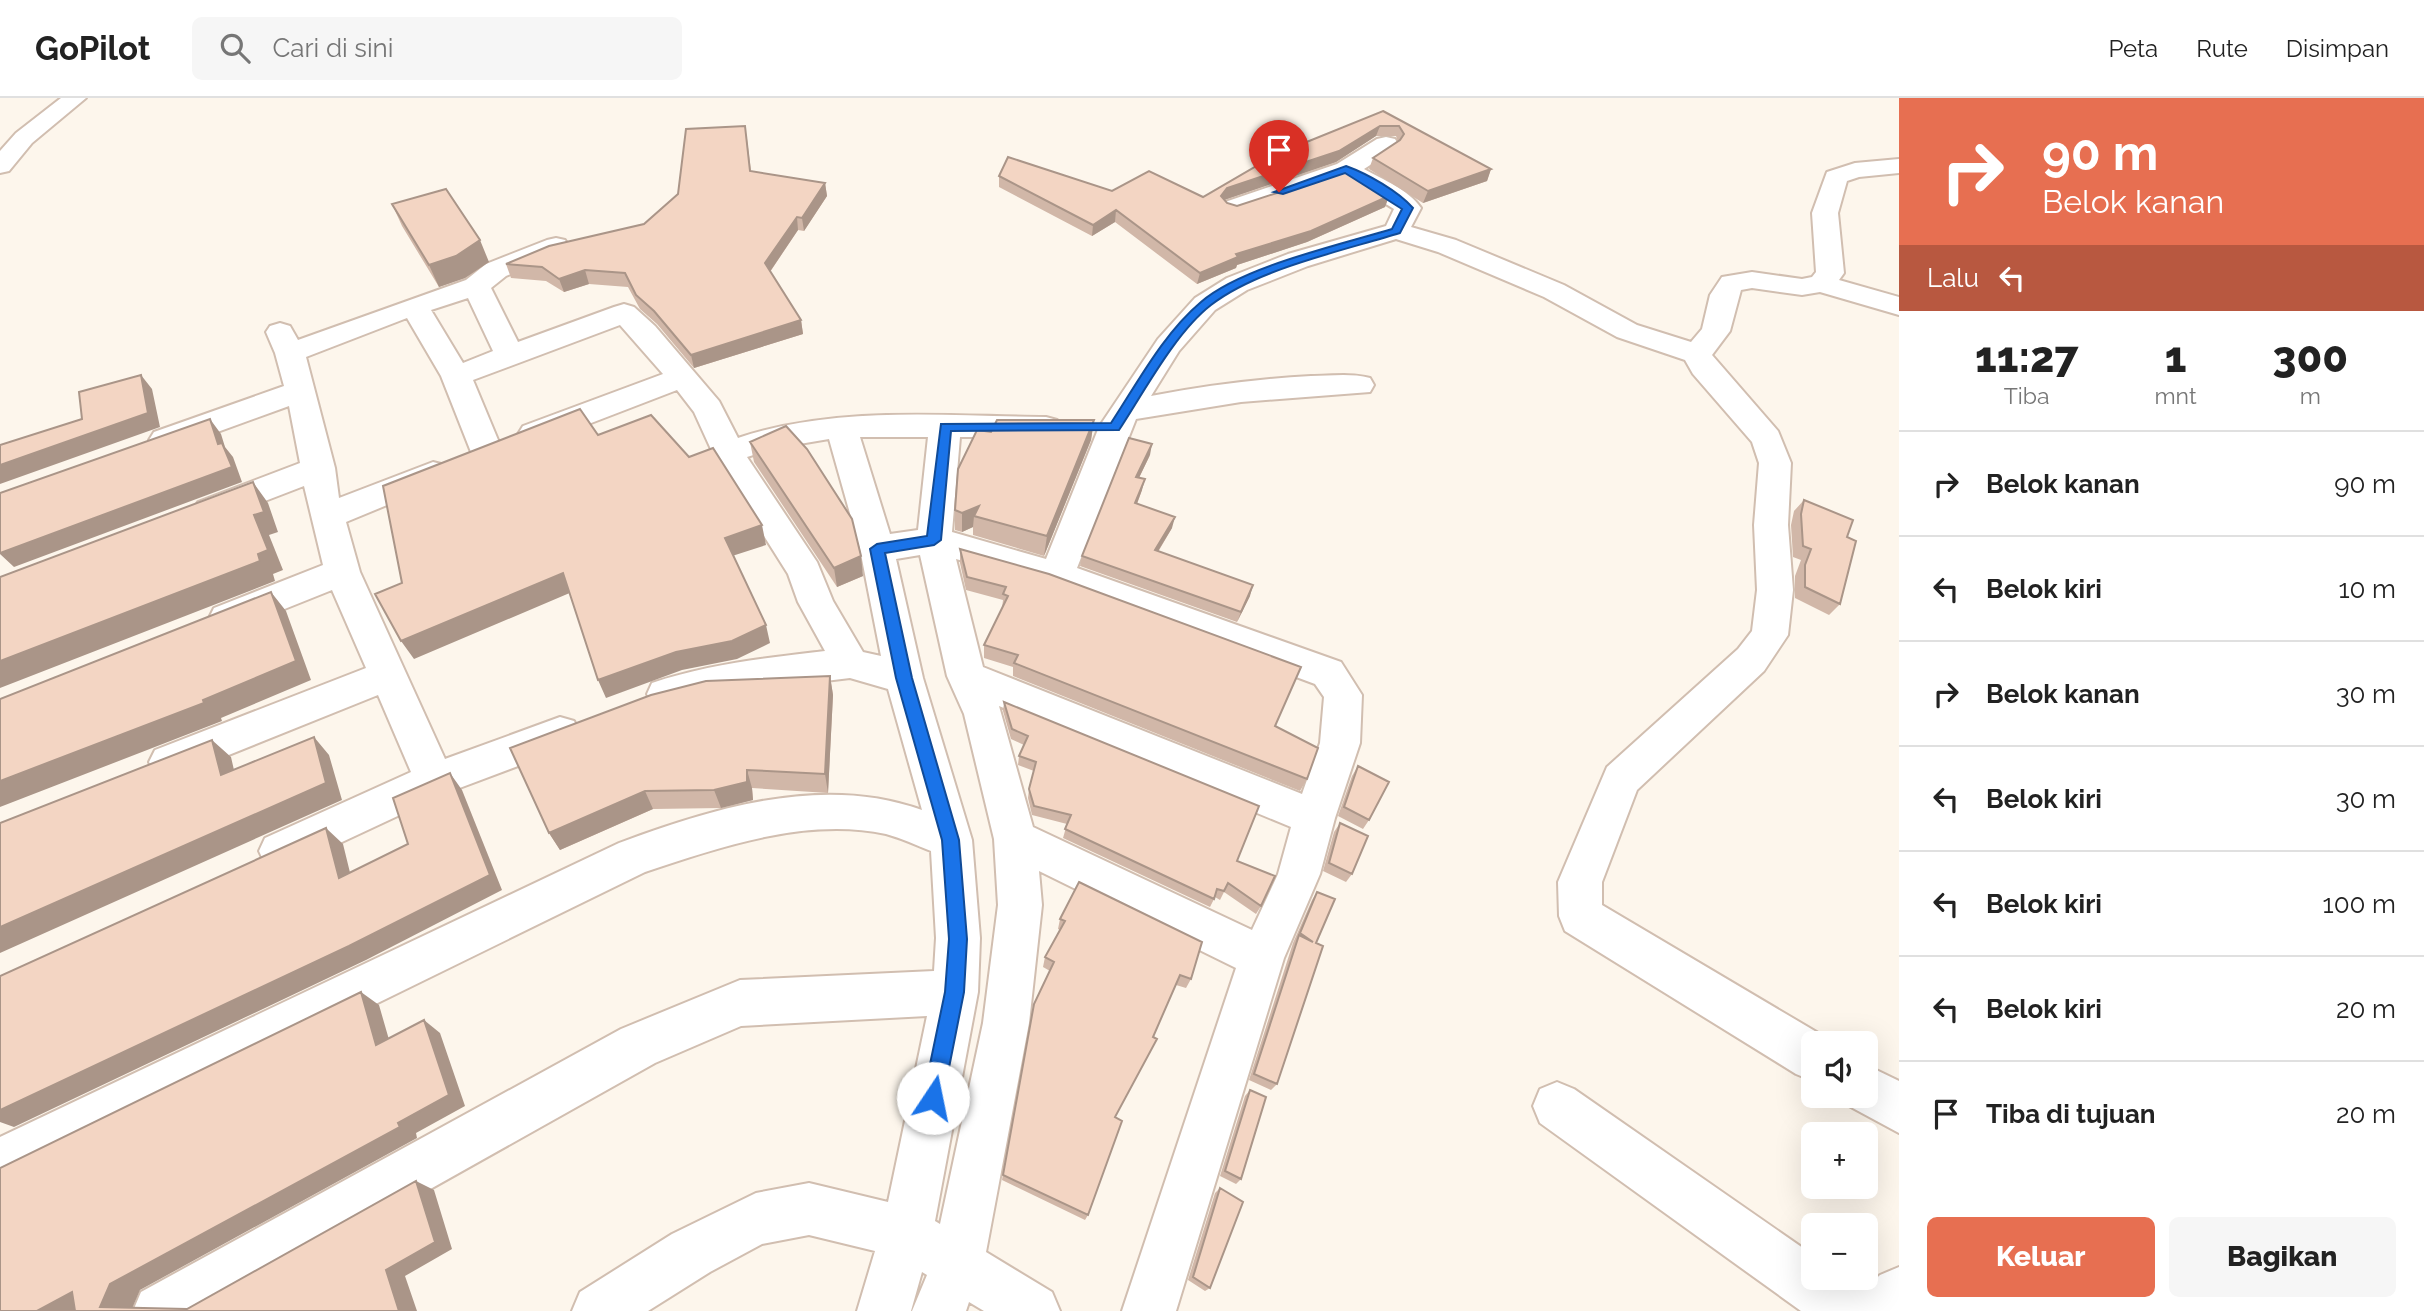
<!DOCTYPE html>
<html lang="id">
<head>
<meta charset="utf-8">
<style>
  body { margin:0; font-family:Raleway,sans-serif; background:#f6f6f6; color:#222; height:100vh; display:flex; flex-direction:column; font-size:26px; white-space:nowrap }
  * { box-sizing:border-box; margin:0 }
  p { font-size:23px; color:#767676 }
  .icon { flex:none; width:38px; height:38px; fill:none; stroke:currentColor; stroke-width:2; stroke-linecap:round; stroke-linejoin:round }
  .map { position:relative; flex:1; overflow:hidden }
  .panel { display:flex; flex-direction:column; background:#fff; width:525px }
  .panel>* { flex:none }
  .top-card { background:#e76f51; color:#fff; overflow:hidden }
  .tools { position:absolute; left:1801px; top:933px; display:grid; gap:14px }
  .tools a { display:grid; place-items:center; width:77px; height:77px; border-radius:10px; background:#fff; box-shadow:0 7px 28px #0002; font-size:35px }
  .pin { position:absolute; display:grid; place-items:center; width:60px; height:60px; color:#fff; margin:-72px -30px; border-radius:50% 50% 50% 0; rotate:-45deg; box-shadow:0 0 7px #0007 }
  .pin .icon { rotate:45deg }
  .me { position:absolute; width:77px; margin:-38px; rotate:11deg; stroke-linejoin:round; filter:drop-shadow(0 0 5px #0008) }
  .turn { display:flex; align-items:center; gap:24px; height:147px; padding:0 28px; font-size:32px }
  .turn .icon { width:91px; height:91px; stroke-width:2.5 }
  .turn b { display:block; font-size:49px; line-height:60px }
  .then { display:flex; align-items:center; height:66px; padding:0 28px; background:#0003; gap:14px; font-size:26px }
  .eta { display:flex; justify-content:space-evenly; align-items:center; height:119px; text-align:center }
  .eta b { font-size:42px; font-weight:800; line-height:49px }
  .button { display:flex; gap:14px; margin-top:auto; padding:14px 28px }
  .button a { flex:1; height:80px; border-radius:10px; background:#e76f51; color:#fff; font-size:28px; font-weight:800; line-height:80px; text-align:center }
  .button a+a { background:#f6f6f6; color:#222 }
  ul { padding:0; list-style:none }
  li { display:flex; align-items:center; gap:21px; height:105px; padding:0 28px; border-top:2px solid #e0e0e0 }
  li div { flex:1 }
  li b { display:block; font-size:26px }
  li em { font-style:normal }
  header { display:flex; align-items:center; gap:42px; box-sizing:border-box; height:98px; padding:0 35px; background:#fff; border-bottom:2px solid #e0e0e0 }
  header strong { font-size:33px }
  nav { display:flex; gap:38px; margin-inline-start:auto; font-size:24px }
  .search { width:490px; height:63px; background:#f6f6f6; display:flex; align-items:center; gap:18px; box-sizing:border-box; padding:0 24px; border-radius:10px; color:#767676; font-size:26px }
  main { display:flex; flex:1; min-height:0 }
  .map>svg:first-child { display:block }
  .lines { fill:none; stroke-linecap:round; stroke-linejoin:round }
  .street-casing { stroke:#d1beb0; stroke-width:4 }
  .street { fill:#fff; fill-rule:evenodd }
  .wall { fill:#d1b7a8 }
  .shaded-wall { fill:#aa9588 }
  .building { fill:#f3d5c3; stroke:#aa9588; stroke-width:2 }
  .route { fill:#1a73e8; stroke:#114b97; stroke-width:2 }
</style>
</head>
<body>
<header>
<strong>GoPilot</strong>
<div class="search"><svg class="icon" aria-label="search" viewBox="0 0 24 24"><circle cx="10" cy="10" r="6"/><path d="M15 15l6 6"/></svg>Cari di sini</div>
<nav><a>Peta</a><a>Rute</a><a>Disimpan</a></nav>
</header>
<main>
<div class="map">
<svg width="1899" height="1213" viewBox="0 0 1899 1213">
  <rect width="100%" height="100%" fill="#fdf6ec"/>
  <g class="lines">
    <g class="street-casing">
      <path id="street" d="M61 0H86L32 45 9 73 0 75V53L16 35Z
        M1386 39 1395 41 1398 46 1395 51 1364 71C1383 82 1408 91 1421 110L1411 129 1456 142 1564 187 1637 227 1691 244 1702 231 1710 197 1722 179 1752 174 1802 181 1812 179 1816 174 1812 115 1827 74 1855 65 1899 61V75L1859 79 1847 83 1838 115 1844 175 1839 182 1899 199V217L1820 194 1802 197 1752 190 1741 192 1730 233 1712 257 1778 333 1791 365 1788 427 1793 492 1788 537 1764 573 1637 692 1602 784V807L1830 942 1831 945H1813V983L1796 976 1565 833 1559 818 1558 784 1607 669 1738 551 1752 533 1757 492 1754 427 1759 365 1752 344 1693 276 1685 262 1617 239 1544 199 1438 154 1396 141 1308 168 1247 192 1215 212 1179 253 1151 298C1204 288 1257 281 1311 278 1330 278 1351 275 1370 280L1374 287 1370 294 1241 304 1136 321 1077 470 1341 564 1362 597 1360 645 1335 720 1320 776 1284 860 1176 1213H1122L1236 870 1039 773 1042 807 1029 925 986 1154 1052 1194 1060 1213H984L969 1204 966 1213H912L927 1177 922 1174 911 1213H857L875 1153 809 1137 762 1146 710 1174 648 1213H572L580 1194 672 1136 756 1095 809 1085 888 1104 927 918 741 928 655 965 213 1213H133L141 1194 621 931 740 882 934 873 936 840 931 753C916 747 901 740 886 736 806 719 720 749 645 774L0 1090V1039L619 745C713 710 823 676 922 712L888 591 850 580 735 594 666 612 652 607 647 596 652 585C708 566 766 560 825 553L798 504 788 476 715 360 694 314 677 292 534 347 523 344 518 336 523 328 663 276 620 227 473 282 503 354 498 362 487 365 476 362 471 354 441 278 407 220 306 259 335 370 339 400 433 364 445 367 449 375 445 383 346 424 360 474 445 661 560 619 574 623 580 635 574 647 449 694 295 766 280 772 265 766 259 753 265 740 411 674 378 597 169 681 155 676 149 664 155 652 366 570 332 492 227 534 214 530 209 520 214 510 323 467 304 388 210 424 198 420 193 412 198 404 300 365 289 308 165 353 154 350 149 342 154 334 284 288 275 255 266 234 270 228 280 225 290 228 298 242 466 182 486 166 547 142 556 140 565 142 569 148 565 154 506 178 491 190 518 244 614 209 624 206 634 209 655 228 719 303 738 340C836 307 944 318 1046 319L1057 322 1062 329 1057 336 1046 339H960L952 434 1046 461 1099 329 1158 241 1195 200 1227 180 1288 156 1386 128 1394 111 1344 80 1234 117 1225 114 1221 109 1225 104 1337 66 1377 41ZM468 200 493 253 463 265 431 212ZM860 339H928L918 432 890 436ZM829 341 860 451 881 558 863 554 833 503 817 464 747 359 776 350ZM920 457 947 578 964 616 994 741 998 807 983 925 940 1126 935 1123 978 894 980 840 972 742 923 580 896 461ZM956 461 1048 487 1315 586 1324 599 1320 645 1302 696 983 569ZM999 608 1291 729 1278 776 1252 832 1033 729Z
        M1866 967 1899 983V1035L1849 1008 1845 998H1866Z
        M1557 984 1574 991 1813 1157V1180H1845L1864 1192 1880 1177 1899 1169V1213H1801L1540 1025 1533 1008 1540 991Z"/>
    </g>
    <use href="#street" class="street"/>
  </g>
  <path class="wall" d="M1383 13 1491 71 1487 83 1423 105 1369 71 1373 60 1398 44 1396 38H1376L1336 64 1224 102 1227 105 1237 108 1389 98 1385 109 1307 144 1237 167 1236 170 1197 186 1115 124 1092 138 999 89V78L1112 93 1203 99Z
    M747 41 751 73 825 85 827 98 804 133 798 132 770 174 801 222 803 236 694 270 657 226 640 211 628 189 589 186 564 194 546 183 511 180 506 166 644 126Z
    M392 106 489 164 465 180 439 189 402 128Z
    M1094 322 1091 342 1044 458 973 437V429L962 434 955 432V412L991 334Z
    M750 344 863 478 837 489 754 364Z
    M1150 357 1139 380 1142 392 1137 406 1172 430 1158 454 1250 498 1237 524 1080 468 1082 458Z
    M1804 402 1847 439 1840 506 1829 517 1795 500V478L1801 462 1793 459 1791 427 1794 413Z
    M960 451 1275 628 1307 681 1300 693 1013 578V569L984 560V547L1002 510 1003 502 966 492 960 465Z
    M830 578 833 597 828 695 752 690 753 702 721 710 653 711 560 752 549 735Z
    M1004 604 1237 763 1261 808 1256 816 1224 794 1220 802 1215 799 1210 809 1063 740 1067 726 1032 717 1028 700 1029 691 1034 673 1018 667 1019 658 1024 647 1011 641 1003 613Z
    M1358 668 1369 722 1363 731 1338 718 1352 678Z
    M1340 725 1352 776 1346 784 1323 773 1334 734Z
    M1317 794 1316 845 1277 986 1271 992 1249 982 1293 845 1312 802Z
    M1060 821 1191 881 1186 890 1176 887 1115 1019 1088 1117 1085 1122 1002 1082 1034 906 1050 873 1043 869 1045 859 1060 832 1058 831Z
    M1250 992 1241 1081 1236 1086 1220 1078 1245 998Z
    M1220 1090 1210 1190 1205 1193 1188 1182 1215 1095Z"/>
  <path class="shaded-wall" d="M1380 28 1376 38 1336 64 1224 102 1221 98 1227 90Z
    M1491 71 1487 83 1423 105 1428 93Z
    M825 85 827 98 804 133 802 120Z
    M1389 98 1385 109 1307 144 1237 167 1236 170 1197 186 1200 175 1236 156Z
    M1116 112 1115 124 1092 138 1093 127Z
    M797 119 798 132 767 178 765 165Z
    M480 142 489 164 465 180 439 189 429 167Z
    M585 172 589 186 564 194 559 181Z
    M801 222 803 236 694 270 691 257Z
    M141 277 152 291 160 329 0 386V367L148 315Z
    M210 321 221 336 225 349 233 359 242 384 14 469 0 456V455L218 346Z
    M1094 322 1091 342 1044 458 1047 438Z
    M1152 346 1150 357 1134 390 1136 379Z
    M1145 381 1142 392 1133 416 1135 405Z
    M253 384 268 405 278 434 269 437 283 472 273 476 275 483 0 590V563L258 456 254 417Z
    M979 408 974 418 973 429 962 434V415Z
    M1175 419 1172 430 1152 463 1155 452Z
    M762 427 766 447 729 459 725 440Z
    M861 458 863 478 837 489 834 470Z
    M563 475 572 494 414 561 401 543Z
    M1253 487 1250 498 1237 524 1241 514Z
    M271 494 286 513 311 582 221 620 222 623 0 709V683L203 602Z
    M766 527 770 545 737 561 682 572 606 600 598 582 676 554Z
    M830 578 833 597 828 695 825 676Z
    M314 639 329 657 342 702 0 855V829Z
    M212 642 231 659 239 694 221 677Z
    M747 672 752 690 753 702 721 710 714 692Z
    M450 675 462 692 502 792 366 862 14 1029 0 1024V1012L349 848Z
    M645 693 653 711 560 752 549 735Z
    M326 730 343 746 355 795 339 780Z
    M361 894 379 907 394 959 376 947Z
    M424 922 440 935 465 1008 416 1035 417 1040 140 1192 131 1213 100 1209 110 1186 398 1025Z
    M416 1083 434 1092 452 1151 405 1178 417 1213H399L386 1172Z
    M72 1194 77 1213H37Z"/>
  <path class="building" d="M1383 13 1491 71 1428 93 1373 60 1400 42 1404 36 1399 28H1380L1339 53 1227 90 1221 98 1227 105 1237 108 1347 72 1389 98 1311 133 1236 156 1238 159 1200 175 1116 112 1093 127 999 78 1008 59 1112 93 1149 73 1203 99 1277 56Z
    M745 28 750 73 825 85 802 120 797 119 765 165 801 222 691 257 654 213 636 197 625 175 585 172 559 181 542 169 506 166 549 148 644 126 678 96 686 31Z
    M446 91 480 142 456 158 429 167 392 106Z
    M141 277 148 315 0 367V347L82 321 79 294Z
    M580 311 598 337 651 317 689 359 713 350 762 427 725 440 766 527 732 543 676 554 598 582 563 475 401 543 375 496 402 485 383 388Z
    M210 321 218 346 222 345 232 369 0 455V395Z
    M997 322H1094L1047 438 974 418 979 408 962 415 955 412 958 371 977 332 991 334Z
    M786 328 807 351 852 421 861 458 834 470 750 344Z
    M1129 340 1152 346 1136 379 1145 381 1135 405 1175 419 1155 452 1253 487 1241 514 1082 458Z
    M253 384 264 414 254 417 268 452 258 456 260 463 0 563V479Z
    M1804 402 1853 422 1847 439 1856 443 1840 506 1805 489V467L1811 451 1803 448 1801 416Z
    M960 451 1049 476 1301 569 1275 628 1318 650 1307 681 1014 565 1018 557 984 547 1008 498 1003 496 1006 489 967 479Z
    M271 494 296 563 203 602 204 605 0 683V601Z
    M830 578 825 676 747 672V684L714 692 645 693 549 735 510 650 651 597 706 583Z
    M1004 604 1259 708 1237 763 1275 778 1261 808 1228 785 1224 793 1217 791 1214 801 1065 731 1071 717 1034 708 1029 691 1036 664 1019 658 1028 638 1012 631Z
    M314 639 326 685 0 829V725L212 642 221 677Z
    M1358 668 1389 684 1369 722 1344 709Z
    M450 675 490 777 349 848 0 1012V878L326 730 339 780 408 746 393 700Z
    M1340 725 1368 738 1352 776 1329 765Z
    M1079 784 1202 844 1191 881 1180 877 1153 939 1157 941 1115 1019 1122 1023 1088 1117 1003 1077 1034 906 1054 864 1045 859 1065 823 1060 821Z
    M1317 794 1335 801 1316 845 1323 848 1277 986 1254 976 1299 837 1313 844 1300 835Z
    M361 894 376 947 424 922 449 997 398 1025 400 1029 110 1186 100 1209 187 1211 416 1083 435 1144 386 1172 399 1213H75L72 1194 37 1213H0V1070Z
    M1250 992 1266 999 1241 1081 1225 1073Z
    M1220 1090 1243 1104 1210 1190 1193 1179Z"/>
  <path class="route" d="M1346 68C1368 76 1398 93 1413 110L1400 135C1342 153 1257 171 1211 207 1175 235 1144 294 1119 332L951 333 941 442 934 447 885 455 912 580 959 742 967 841 964 894 943 1000 940 1008 933 1011 926 1008 923 1000 945 894 949 841 942 742 896 580 870 451 877 446 927 438 941 326 1111 325C1138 284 1163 236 1201 204 1241 169 1339 147 1392 131L1402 111 1345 75 1283 96 1274 94Z"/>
</svg>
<div class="tools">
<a><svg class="icon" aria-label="sound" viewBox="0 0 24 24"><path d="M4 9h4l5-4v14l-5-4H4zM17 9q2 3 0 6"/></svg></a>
<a>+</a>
<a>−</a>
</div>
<div class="pin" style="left:1279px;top:94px;background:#d93025"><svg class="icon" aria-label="arrive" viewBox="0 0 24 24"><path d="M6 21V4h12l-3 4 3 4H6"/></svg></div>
<svg class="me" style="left:933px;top:1000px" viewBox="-20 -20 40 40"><circle r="19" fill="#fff"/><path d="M0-13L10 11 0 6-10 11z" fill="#1a73e8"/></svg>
</div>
<section class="panel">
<div class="top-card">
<div class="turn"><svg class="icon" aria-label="right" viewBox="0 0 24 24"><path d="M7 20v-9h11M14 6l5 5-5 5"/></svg><div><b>90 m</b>Belok kanan</div></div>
<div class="then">Lalu<svg class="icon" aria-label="left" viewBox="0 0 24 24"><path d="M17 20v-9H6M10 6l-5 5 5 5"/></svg></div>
</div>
<div class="eta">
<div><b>11:27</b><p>Tiba</p></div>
<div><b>1</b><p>mnt</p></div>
<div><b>300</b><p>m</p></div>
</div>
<ul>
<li><svg class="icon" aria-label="right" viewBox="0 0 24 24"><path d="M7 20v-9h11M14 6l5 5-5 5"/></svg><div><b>Belok kanan</b></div><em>90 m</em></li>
<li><svg class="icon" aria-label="left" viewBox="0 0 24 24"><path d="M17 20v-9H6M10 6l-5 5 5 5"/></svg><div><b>Belok kiri</b></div><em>10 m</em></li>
<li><svg class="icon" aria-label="right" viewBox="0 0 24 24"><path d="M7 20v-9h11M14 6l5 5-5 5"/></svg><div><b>Belok kanan</b></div><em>30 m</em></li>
<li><svg class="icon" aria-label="left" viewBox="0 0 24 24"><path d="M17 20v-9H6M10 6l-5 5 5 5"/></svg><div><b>Belok kiri</b></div><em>30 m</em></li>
<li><svg class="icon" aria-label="left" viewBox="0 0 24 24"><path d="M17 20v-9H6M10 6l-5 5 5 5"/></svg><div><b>Belok kiri</b></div><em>100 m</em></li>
<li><svg class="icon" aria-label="left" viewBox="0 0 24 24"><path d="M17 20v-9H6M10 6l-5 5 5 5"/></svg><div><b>Belok kiri</b></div><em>20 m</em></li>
<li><svg class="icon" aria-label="arrive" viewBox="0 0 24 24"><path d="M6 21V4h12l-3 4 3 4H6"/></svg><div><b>Tiba di tujuan</b></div><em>20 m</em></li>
</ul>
<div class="button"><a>Keluar</a><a>Bagikan</a></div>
</section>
</main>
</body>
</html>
